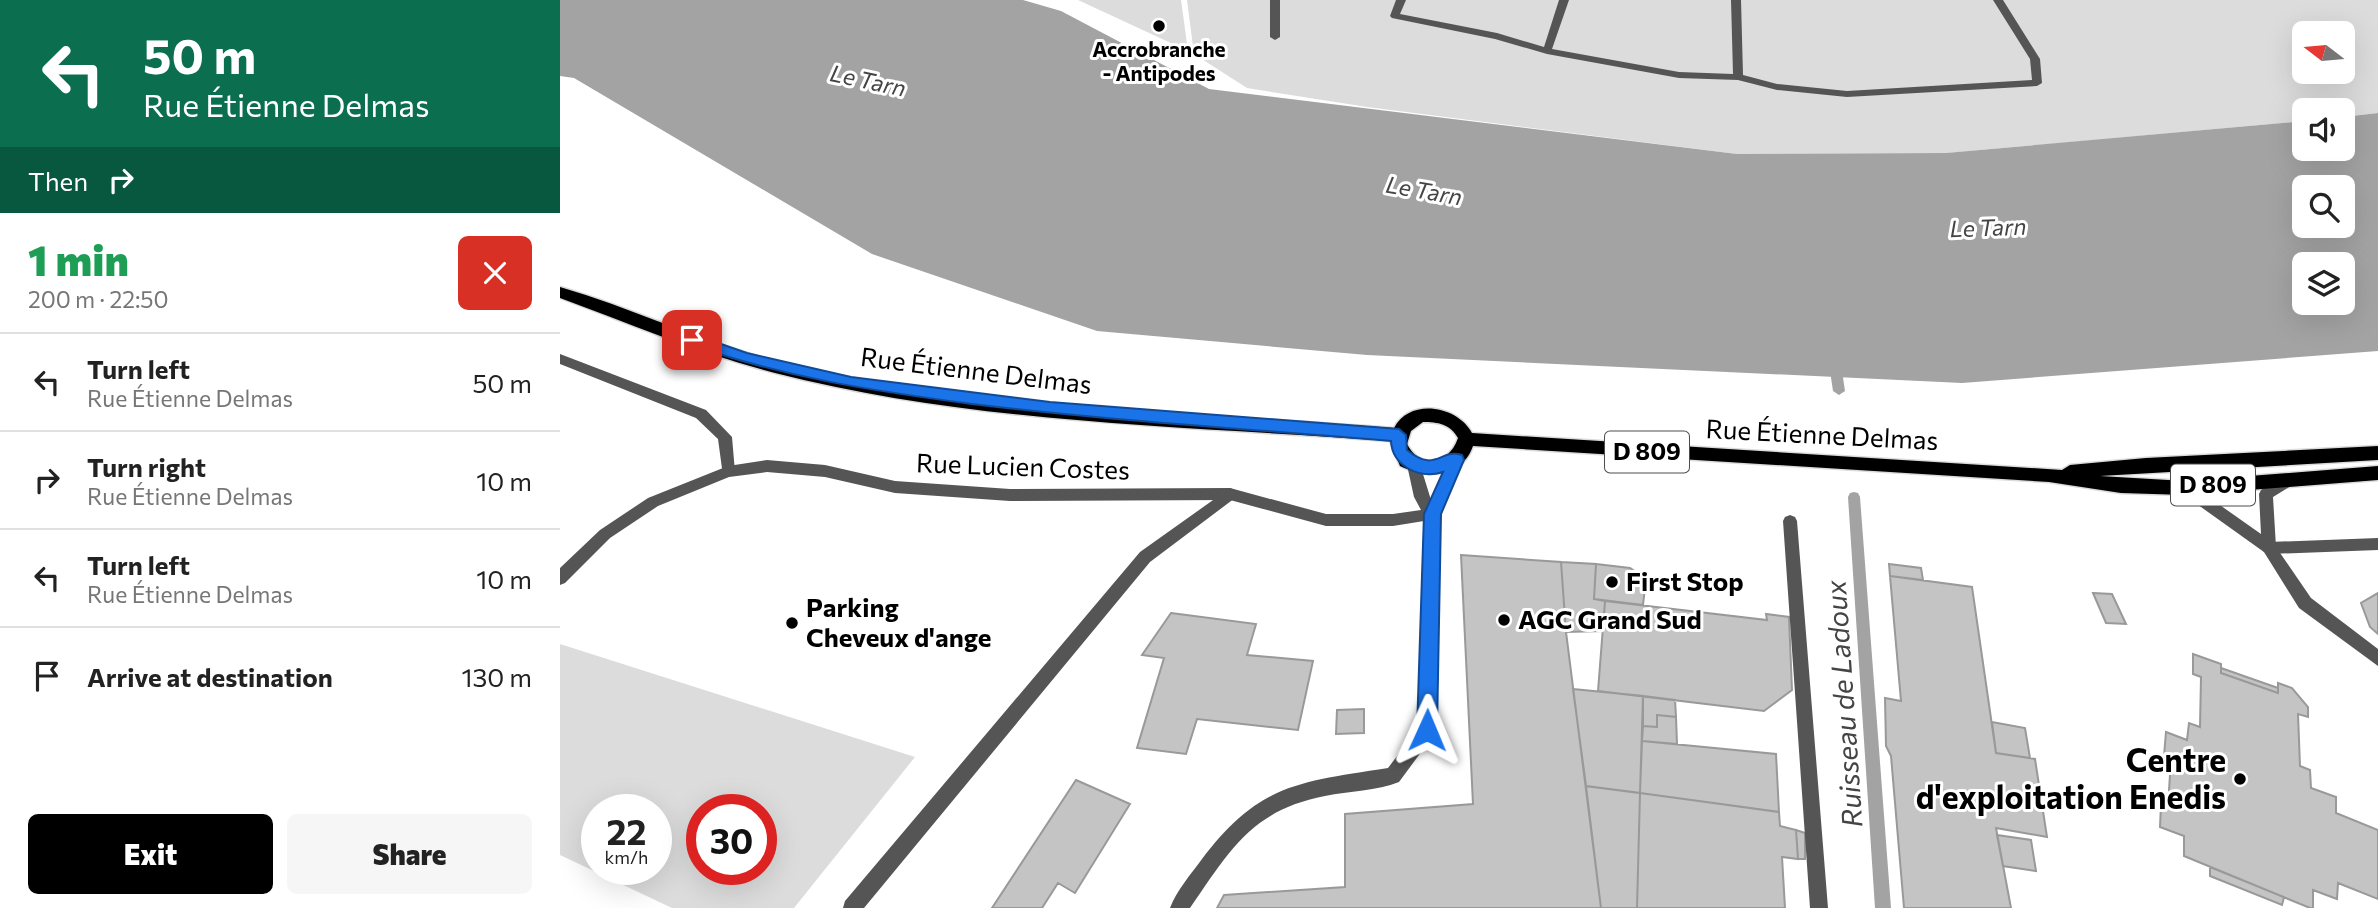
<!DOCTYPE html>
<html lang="en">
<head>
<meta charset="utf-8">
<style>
  body { margin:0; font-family:Commissioner,sans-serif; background:#f6f6f6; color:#222; height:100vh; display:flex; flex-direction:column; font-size:26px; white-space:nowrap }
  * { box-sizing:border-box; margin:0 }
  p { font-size:23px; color:#767676 }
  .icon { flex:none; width:38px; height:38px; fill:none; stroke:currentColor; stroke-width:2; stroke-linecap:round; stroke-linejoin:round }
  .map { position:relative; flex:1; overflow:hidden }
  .drawer { display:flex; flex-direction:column; background:#fff; width:560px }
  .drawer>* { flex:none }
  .hud { background:#0b6e4f; color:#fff; overflow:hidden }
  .needle { width:46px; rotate:286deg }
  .tools { position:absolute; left:1732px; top:21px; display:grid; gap:14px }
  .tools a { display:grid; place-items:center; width:63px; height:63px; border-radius:10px; background:#fff; box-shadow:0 7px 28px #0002; font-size:35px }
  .speed { position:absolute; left:21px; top:794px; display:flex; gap:14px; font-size:35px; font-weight:700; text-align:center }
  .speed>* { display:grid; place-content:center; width:91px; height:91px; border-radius:50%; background:#fff; box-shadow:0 7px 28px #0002; line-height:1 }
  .speed small { font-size:18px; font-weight:400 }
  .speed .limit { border:10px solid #d22; background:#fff; color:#111 }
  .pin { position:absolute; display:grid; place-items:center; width:60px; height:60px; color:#fff; margin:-30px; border-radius:14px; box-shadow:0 4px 10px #0006 }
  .me { position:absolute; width:77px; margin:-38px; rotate:1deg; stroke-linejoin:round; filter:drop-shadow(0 0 5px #0008) }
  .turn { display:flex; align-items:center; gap:24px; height:147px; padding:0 28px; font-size:32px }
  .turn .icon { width:91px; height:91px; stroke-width:2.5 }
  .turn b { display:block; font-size:49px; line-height:60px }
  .then { display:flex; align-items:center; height:66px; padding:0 28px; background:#0003; gap:14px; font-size:26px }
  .round { display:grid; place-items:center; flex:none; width:74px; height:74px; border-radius:10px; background:#f6f6f6 }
  .summary { display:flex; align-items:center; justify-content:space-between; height:119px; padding:0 28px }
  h1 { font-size:42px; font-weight:800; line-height:52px; color:#1e9e55 }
  .button { display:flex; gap:14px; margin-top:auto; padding:14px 28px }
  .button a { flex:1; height:80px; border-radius:10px; background:#000; color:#fff; font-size:28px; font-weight:800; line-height:80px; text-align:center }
  .button a+a { background:#f6f6f6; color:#222 }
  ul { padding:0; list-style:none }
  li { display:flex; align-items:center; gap:21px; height:98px; padding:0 28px; border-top:2px solid #e0e0e0 }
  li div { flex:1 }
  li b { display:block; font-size:26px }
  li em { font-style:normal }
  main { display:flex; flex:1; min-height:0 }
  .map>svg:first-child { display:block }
  .green { fill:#dcdcdc; fill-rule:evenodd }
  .water { fill:#a3a3a3; fill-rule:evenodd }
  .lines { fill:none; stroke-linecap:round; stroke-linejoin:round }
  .stream { fill:#a3a3a3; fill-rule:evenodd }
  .building { fill:#c4c4c4; stroke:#999; stroke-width:2 }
  .primary-casing { stroke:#dbdbdb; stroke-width:3 }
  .lane { fill:#555; fill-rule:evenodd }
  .street { fill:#555; fill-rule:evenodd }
  .primary { fill:#000; fill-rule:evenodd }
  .route { fill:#1a73e8; stroke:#114b97; stroke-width:2 }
  .poi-dot { fill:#000; stroke:#fff; stroke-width:2.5 }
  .labels { text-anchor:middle; stroke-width:6; stroke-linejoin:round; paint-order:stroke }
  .far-poi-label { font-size:21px; font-weight:bold; fill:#000; stroke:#fff }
  .far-water-label { font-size:23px; font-style:italic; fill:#444; stroke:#fff }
  .shield { fill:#fff; stroke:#4c4c4c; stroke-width:2 }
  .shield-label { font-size:24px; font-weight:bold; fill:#000 }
  .street-label { font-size:26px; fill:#000; stroke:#fff }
  .poi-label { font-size:26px; font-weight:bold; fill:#000; stroke:#fff; text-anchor:start }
  .water-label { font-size:28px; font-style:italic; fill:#444; stroke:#fff }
  .near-poi-label { font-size:32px; font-weight:bold; fill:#000; stroke:#fff; text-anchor:end }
</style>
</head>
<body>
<main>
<section class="drawer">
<div class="hud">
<div class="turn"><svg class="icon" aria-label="left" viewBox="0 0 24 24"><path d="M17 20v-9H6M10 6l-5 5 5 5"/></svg><div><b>50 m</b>Rue Étienne Delmas</div></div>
<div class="then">Then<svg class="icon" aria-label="right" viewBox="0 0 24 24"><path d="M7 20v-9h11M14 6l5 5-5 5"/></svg></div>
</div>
<div class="summary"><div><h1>1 min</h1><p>200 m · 22:50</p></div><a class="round" style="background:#d93025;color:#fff"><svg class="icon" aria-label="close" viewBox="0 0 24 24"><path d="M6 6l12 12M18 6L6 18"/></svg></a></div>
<ul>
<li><svg class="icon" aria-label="left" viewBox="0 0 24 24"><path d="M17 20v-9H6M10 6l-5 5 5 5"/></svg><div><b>Turn left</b><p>Rue Étienne Delmas</p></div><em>50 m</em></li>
<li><svg class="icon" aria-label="right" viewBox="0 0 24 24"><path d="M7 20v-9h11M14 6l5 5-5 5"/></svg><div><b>Turn right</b><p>Rue Étienne Delmas</p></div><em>10 m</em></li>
<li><svg class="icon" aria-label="left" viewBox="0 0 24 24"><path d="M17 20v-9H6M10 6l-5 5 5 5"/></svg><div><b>Turn left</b><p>Rue Étienne Delmas</p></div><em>10 m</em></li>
<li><svg class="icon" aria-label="arrive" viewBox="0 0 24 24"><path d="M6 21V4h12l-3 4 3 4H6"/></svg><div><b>Arrive at destination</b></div><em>130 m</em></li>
</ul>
<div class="button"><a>Exit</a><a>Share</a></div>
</section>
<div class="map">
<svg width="1818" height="908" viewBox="0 0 1818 908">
  <rect width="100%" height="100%" fill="#fff"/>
  <path class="green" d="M518 0H621L628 51Z
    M627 0H1818V113L1783 117V110H1745V121L1387 153 1177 154 807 107 687 88 634 54ZM1745 33H1783V72H1745Z
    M0 644 355 757 234 908H112L0 855ZM96 810V870H37V810ZM201 810V870H142V810Z"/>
  <path class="water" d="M0 0H463L501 11 649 89 1177 154 1386 153 1745 121V149H1783V117L1818 113V351L1402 383 807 355 537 331 312 254 14 78 0 76ZM1745 187H1783V226H1745ZM1745 264H1783V303H1745Z"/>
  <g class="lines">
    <path class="stream" d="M1275 360 1281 364 1285 391 1279 395 1273 391 1269 364Z
      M1294 492 1298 493 1300 497 1331 908H1315L1288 497 1290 493Z"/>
  </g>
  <path class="building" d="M901 555 1001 562 1006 632 1041 908H657L664 895 785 887V814L913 804Z
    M1001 562 1036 564 1034 599 1045 601 1043 631 1006 632Z
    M1036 564 1070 568 1086 579 1083 605 1034 599Z
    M1329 564 1361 568 1363 580 1330 576Z
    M1330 576 1412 587 1436 753 1475 759 1487 837 1436 828 1451 908H1344L1331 756 1326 746 1325 698 1341 701Z
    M1533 593 1552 594 1566 624 1546 623Z
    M1818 593V634L1810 627 1801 603Z
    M1045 601 1207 620 1206 614 1229 617 1232 690 1204 711 1038 691Z
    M611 613 696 624 687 655 753 661 738 730 637 719 626 754 577 748 604 658 582 655Z
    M1633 654 1661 664V673L1718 693V683L1732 688 1748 707V717L1738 714 1740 766 1750 770 1751 788 1776 797V813L1818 830V899L1778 883 1777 899 1753 890V908H1750L1624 856V836L1600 827 1601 804 1608 806 1611 759 1604 756 1606 732 1627 740 1629 723 1640 727 1641 677 1633 674Z
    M1661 668 1718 688V693L1661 673Z
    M1013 689 1083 696 1080 793 1026 786Z
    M1083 696 1115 700 1116 717 1097 715V727L1083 726Z
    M804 709V733L776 734 777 710Z
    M1097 715 1116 717 1117 744 1082 741 1083 726 1097 727Z
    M1432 722 1465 728 1470 758 1436 753Z
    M1082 741 1216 754 1219 812 1080 793Z
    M516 780 570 804 515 893 498 883 482 908H432Z
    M1026 786 1080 793 1077 908H1041Z
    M1080 793 1219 812 1220 826 1236 830 1238 859 1222 857 1225 908H1077Z
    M1236 830 1245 833V859H1238Z
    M1437 835 1471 840 1476 871 1443 866Z
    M1650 867 1724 897 1722 905 1650 876Z"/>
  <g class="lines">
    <g class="primary-casing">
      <path id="primary" d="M0 287C73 308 141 342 215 361 416 411 629 413 834 428 850 397 898 406 912 433L1502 470 1510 465 1586 458 1818 446V460L1540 476 1625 481 1818 466V480L1625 495 1561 493 1489 482 913 446C902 478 866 479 840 466L830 441C626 426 414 424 215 373 141 354 71 324 0 298ZM863 422C878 422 890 424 898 438 889 465 860 470 847 444L851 431Z"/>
    </g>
    <path class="lane" d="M710 0H720V37L715 40 710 37Z
      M836 0H846L840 14 937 33 984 47 999 0H1009L992 49 1119 72 1173 74 1171 0H1181L1183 75 1217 84 1287 91 1472 80 1470 59 1433 0H1443L1480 59 1482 83 1477 86 1287 97 1217 90 1178 80 1119 78 987 54 935 39 832 18 830 16Z
      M0 354 146 410 172 437 175 472 173 476H163L158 439 136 418 0 364Z
      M670 488 675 490 677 494 675 498 590 562 304 908H283L285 901 580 552Z
      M1230 515 1235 517 1237 521 1268 908H1250L1223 521 1225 517Z
      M1818 538V550L1709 554 1704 552 1701 548 1704 544 1709 542Z"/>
    <path class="street" d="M896 454 901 456 903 460 879 514 875 730 873 736 839 782C817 791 789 791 765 796 692 810 670 850 630 908H610C617 890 631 874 642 859 699 783 740 782 828 768L859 727 864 521 833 526H766L670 500 450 501 335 493 265 477 207 472 169 477 98 506 50 538 5 583 0 585V568L40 530 88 498 168 466 207 460 265 465 335 481 450 489 670 488 766 514H833L861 510 854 497 847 465 849 461H859L871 500 891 456Z
      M1731 473 1736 475 1738 479 1736 483 1713 497 1716 547 1751 598 1818 649V666L1739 608 1704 552 1620 492 1618 488 1620 484H1630L1701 534 1699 494 1701 490Z"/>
    <use href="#primary" class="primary"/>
  </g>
  <path class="route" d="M132 334 187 353 291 377 490 402 839 429 846 435 847 450C876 474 880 448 902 455L904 460 881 514 877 730 874 736 867 739 860 736 857 730 864 514 883 472C859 480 832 465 831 441 691 429 551 421 412 404 314 391 220 377 127 343L125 340Z"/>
  <g class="poi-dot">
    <circle cx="599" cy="26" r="7"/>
    <circle cx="1052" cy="582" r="7"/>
    <circle cx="944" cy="620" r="7"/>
    <circle cx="232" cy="623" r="7"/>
    <circle cx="1680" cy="779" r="7"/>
  </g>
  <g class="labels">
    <g class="far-poi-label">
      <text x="599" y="57">Accrobranche<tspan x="599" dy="24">- Antipodes</tspan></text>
    </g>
    <g class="far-water-label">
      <text transform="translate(308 81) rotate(12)" y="8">Le Tarn</text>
      <text transform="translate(864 191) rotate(10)" y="8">Le Tarn</text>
      <text transform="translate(1428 228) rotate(-2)" y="8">Le Tarn</text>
    </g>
    <g class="shield">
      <rect x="1045" y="431.5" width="84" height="41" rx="5"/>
      <rect x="1611" y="464.5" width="84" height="41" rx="5"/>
    </g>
    <g class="shield-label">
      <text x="1087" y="460">D 809</text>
      <text x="1653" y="493">D 809</text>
    </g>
    <g class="street-label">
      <text transform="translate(416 371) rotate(7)" y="9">Rue Étienne Delmas</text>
      <text transform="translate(1262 435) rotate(3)" y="9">Rue Étienne Delmas</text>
      <text transform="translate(463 467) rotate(2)" y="9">Rue Lucien Costes</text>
    </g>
    <g class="poi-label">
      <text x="1066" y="591">First Stop</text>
      <text x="246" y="617">Parking<tspan x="246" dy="30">Cheveux d'ange</tspan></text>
      <text x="958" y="629">AGC Grand Sud</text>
    </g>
    <g class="water-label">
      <text transform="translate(1284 704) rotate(-94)" y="10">Ruisseau de Ladoux</text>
    </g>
    <g class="near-poi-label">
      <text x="1666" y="772">Centre<tspan x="1666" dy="37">d'exploitation Enedis</tspan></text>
    </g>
  </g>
</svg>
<div class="tools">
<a><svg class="needle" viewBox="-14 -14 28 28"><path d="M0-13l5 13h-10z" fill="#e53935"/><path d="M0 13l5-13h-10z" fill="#767676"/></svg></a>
<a><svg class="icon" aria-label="sound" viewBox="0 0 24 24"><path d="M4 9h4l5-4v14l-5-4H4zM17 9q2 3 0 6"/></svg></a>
<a><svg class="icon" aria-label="search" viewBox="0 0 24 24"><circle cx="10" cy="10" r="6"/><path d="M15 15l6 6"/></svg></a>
<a><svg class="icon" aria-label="layers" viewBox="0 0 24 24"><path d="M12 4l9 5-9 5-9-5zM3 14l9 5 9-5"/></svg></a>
</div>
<div class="speed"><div>22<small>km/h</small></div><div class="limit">30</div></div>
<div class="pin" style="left:132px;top:340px;background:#d93025"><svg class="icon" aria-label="arrive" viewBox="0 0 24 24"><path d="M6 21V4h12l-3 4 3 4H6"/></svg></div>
<svg class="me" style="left:867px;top:730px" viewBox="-20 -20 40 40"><path d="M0-17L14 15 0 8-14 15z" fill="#1a73e8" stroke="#fff" stroke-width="4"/></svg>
</div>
</main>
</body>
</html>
